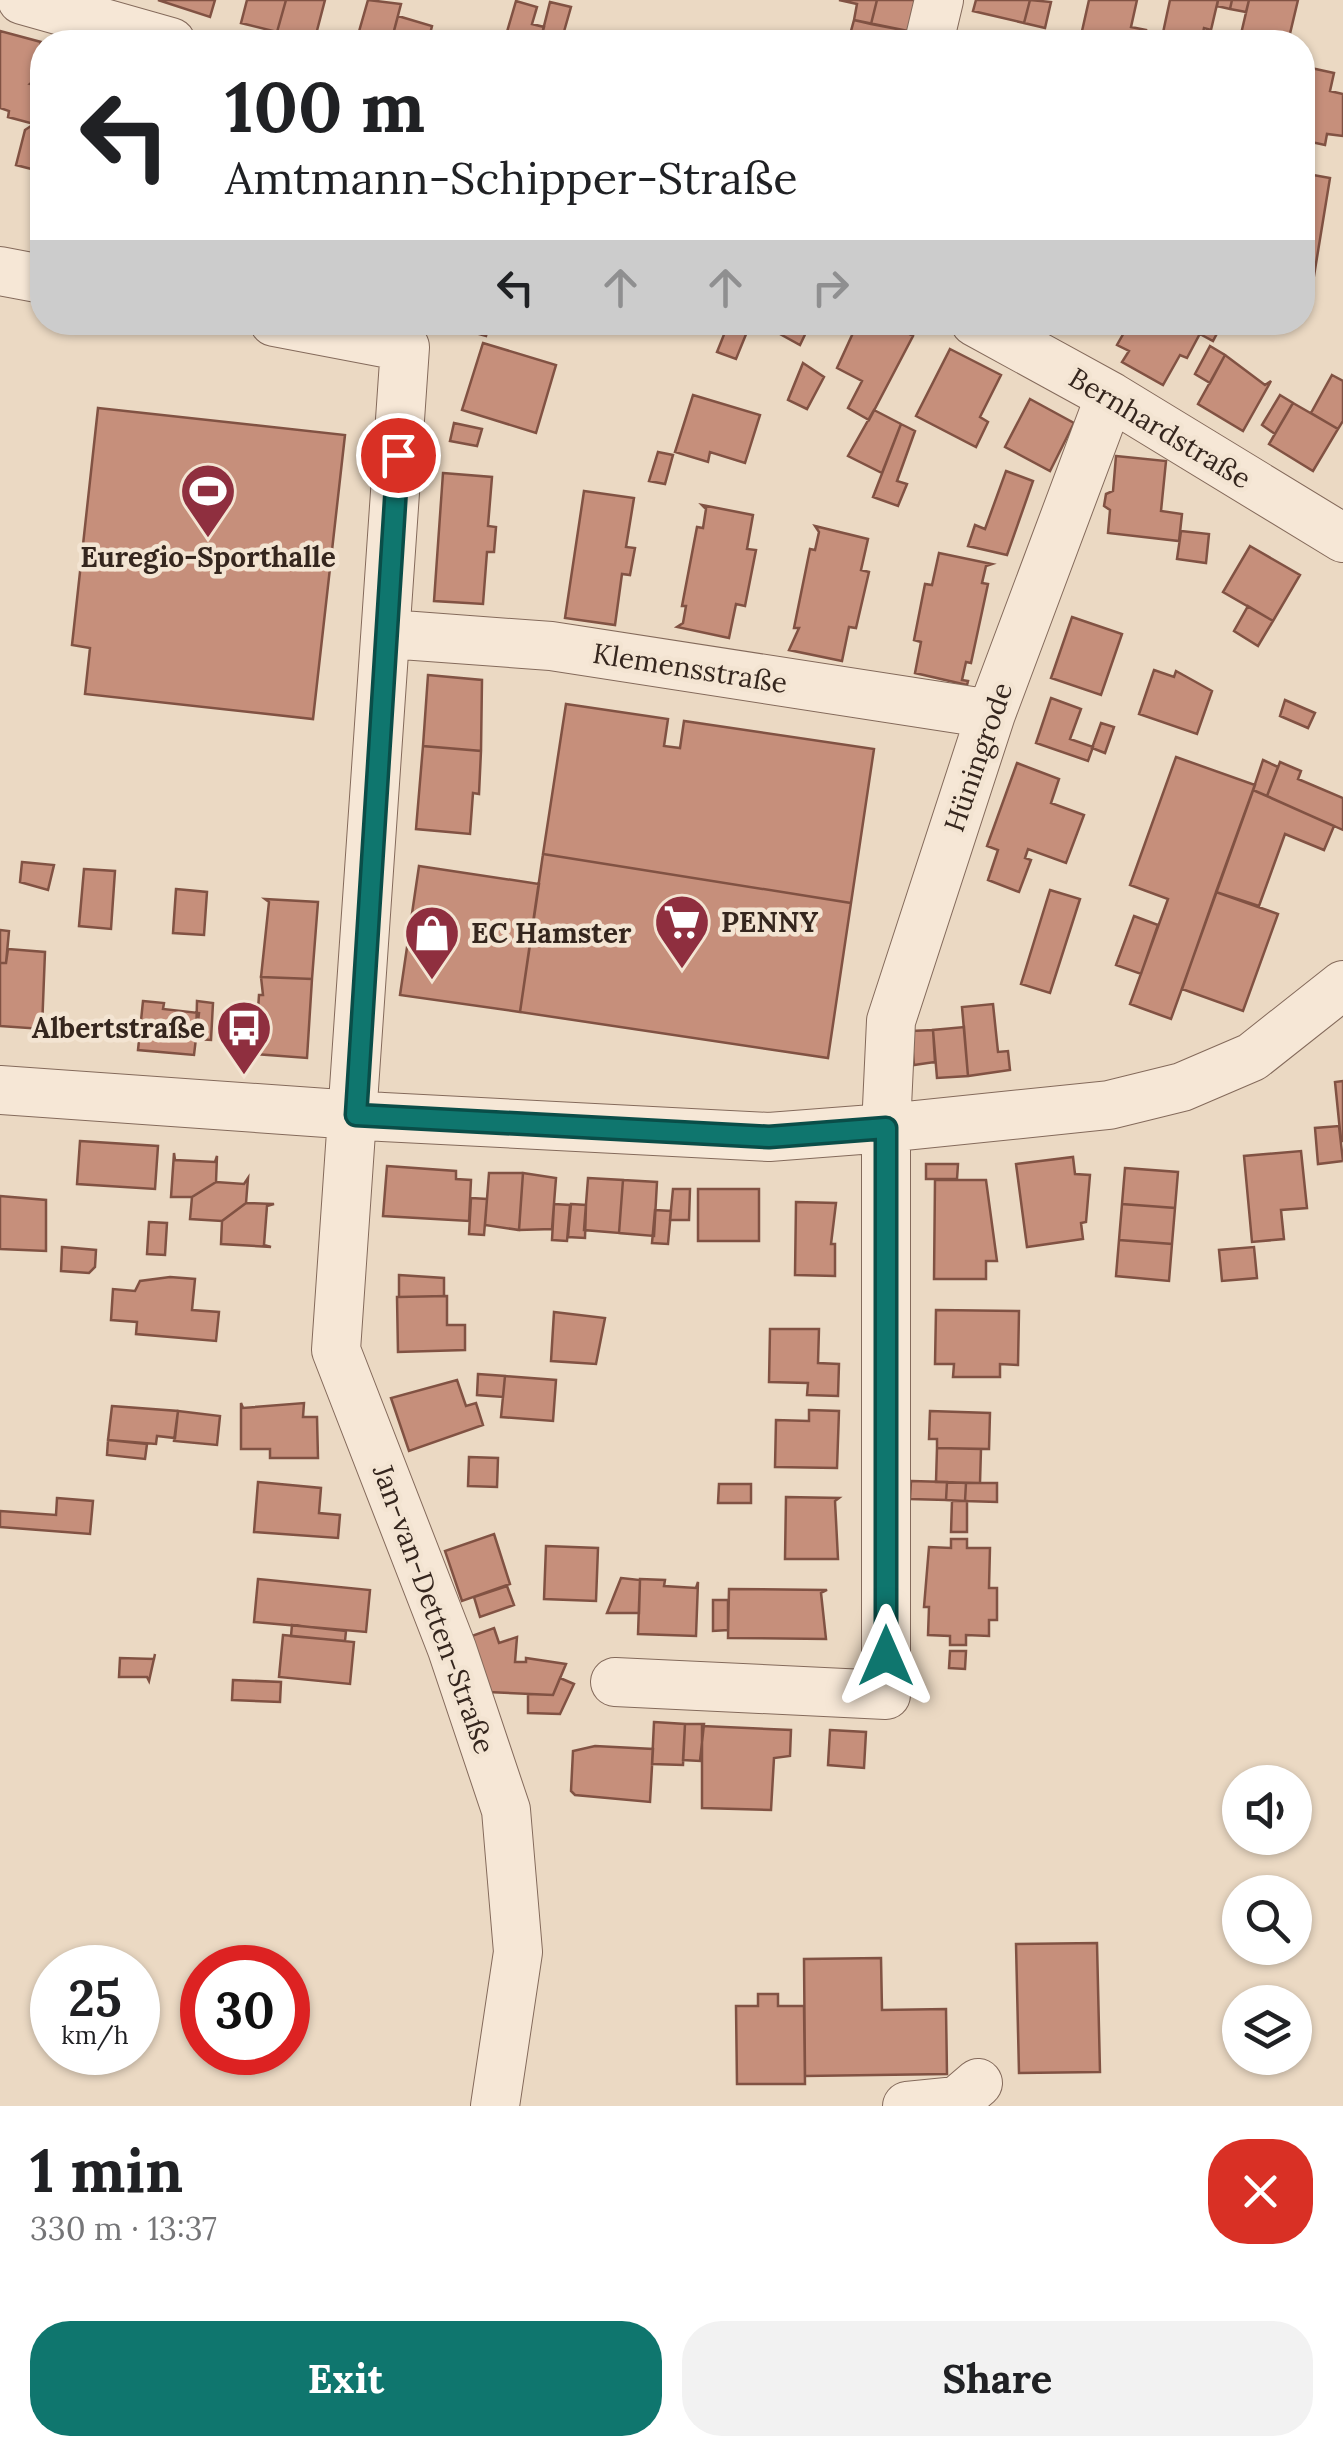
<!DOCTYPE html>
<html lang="en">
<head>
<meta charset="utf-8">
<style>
  body { margin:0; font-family:Lora,serif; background:#f2f2f2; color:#202124; height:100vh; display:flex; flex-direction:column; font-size:38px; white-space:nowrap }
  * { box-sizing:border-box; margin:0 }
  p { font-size:32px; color:#757577 }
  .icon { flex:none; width:55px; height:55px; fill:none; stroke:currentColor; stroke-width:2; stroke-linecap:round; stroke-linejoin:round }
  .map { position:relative; height:2106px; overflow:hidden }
  .side { display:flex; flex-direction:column; background:#fff; flex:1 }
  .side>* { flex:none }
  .top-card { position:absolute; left:30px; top:30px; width:1285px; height:305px; border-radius:40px; box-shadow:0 2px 8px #0004; background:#fff; color:#202124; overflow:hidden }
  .tools { position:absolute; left:1222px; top:1765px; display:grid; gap:20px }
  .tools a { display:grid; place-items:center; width:90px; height:90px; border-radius:50%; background:#fff; box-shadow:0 2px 8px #0004; font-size:50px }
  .speed { position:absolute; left:30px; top:1945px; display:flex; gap:20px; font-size:50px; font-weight:700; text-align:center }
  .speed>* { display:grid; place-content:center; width:130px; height:130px; border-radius:50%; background:#fff; box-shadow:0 2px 8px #0004; line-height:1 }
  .speed small { font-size:25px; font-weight:400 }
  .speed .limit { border:15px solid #d22; background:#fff; color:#111 }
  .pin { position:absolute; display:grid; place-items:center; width:85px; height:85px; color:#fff; margin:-42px; border:5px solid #fff; border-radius:50%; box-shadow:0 2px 10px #0007 }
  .me { position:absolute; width:110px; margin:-55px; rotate:0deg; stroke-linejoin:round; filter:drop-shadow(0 0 8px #0008) }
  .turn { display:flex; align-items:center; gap:35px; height:210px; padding:0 30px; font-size:45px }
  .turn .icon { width:130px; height:130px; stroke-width:2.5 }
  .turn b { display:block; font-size:70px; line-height:85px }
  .lanes { display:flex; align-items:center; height:95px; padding:0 30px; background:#0003; justify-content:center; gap:50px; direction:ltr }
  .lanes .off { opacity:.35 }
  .round { display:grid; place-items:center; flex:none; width:105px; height:105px; border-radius:40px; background:#f2f2f2 }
  .headline { display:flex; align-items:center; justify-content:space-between; height:170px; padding:0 30px }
  h1 { font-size:60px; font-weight:700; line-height:75px }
  .action { display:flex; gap:20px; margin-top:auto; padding:20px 30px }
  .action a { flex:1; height:115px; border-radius:40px; background:#0f766e; color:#fff; font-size:40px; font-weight:700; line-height:115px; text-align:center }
  .action a+a { background:#f2f2f2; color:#202124 }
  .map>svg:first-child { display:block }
  .building { fill:#c68f7b; stroke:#815243; stroke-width:2.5 }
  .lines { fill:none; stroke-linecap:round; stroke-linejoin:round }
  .minor-casing { stroke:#846a5b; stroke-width:50 }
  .minor { stroke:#f6e7d6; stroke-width:48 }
  .route-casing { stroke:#0a4d48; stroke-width:25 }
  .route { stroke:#0f766e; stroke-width:18 }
  .labels { text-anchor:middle; stroke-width:9; stroke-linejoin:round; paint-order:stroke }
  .street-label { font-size:28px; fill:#35261e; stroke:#f3e4d2 }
  .poi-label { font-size:28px; font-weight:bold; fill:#35261e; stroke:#f3e4d2; text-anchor:start }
</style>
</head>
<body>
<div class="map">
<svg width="1343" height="2106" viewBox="0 0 1343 2106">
  <rect width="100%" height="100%" fill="#ebd9c3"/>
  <path class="building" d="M158 0H215L210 17Z
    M247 0H286L277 32 241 23Z
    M286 0H325L314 42 277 32Z
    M368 0 401 4 391 42H356Z
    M839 0H877L871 24 854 20 857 4Z
    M877 0H921L913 32 871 24Z
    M976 0H1030L1024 23 973 11Z
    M1030 0 1051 2 1045 28 1024 23Z
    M1089 0H1137L1131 27 1146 30 1144 42H1108L1109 37 1082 31Z
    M1170 0H1218L1211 30 1204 28 1201 42H1161Z
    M1218 0H1232L1230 9 1217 6Z
    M1232 0H1249L1246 12 1230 9Z
    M1249 0H1298L1288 42H1245L1247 35 1241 34Z
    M516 1 537 7 532 24 544 27 540 42H504Z
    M550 2 571 7 561 42H540Z
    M398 16 432 26 428 42H391Z
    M854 20 913 32 912 42H848Z
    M0 31 41 42 38 55 42 74 30 84 42 87 34 124 8 117 9 111 0 108Z
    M565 31 580 35 578 42H562Z
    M1311 68 1334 73 1330 91 1343 94V136L1327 134 1325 145 1302 140V105Z
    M42 94V156L39 171 16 165 25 130 34 124Z
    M1302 173 1330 178 1312 288 1302 286Z
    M471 322H490L486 336 468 331Z
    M729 322H751L736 359 717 352Z
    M758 322H811L800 345Z
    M858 322H886L913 336 869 420 848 408 862 381 837 368Z
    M1130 322H1153L1170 332 1175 322 1205 324 1187 358 1180 355 1163 385 1122 362 1129 351 1117 345Z
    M1223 322 1213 341 1200 334 1206 322Z
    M483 343 556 365 536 433 462 410Z
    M1210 346 1225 355 1210 383 1195 374Z
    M950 349 1001 375 980 417 988 422 976 447 916 416Z
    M1225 355 1265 385 1271 381 1243 431 1198 404Z
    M803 363 824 377 807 409 788 400Z
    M1332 375 1343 381V421L1338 429 1311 413Z
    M693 395 760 415 745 463 710 452 708 462 675 452Z
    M1280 395 1293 403 1275 434 1262 425Z
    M1030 399 1074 423 1050 471 1005 447Z
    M1293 403 1338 429 1313 471 1269 444Z
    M98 408 345 435 313 719 85 694 90 648 72 645Z
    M874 410 901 424 882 473 848 456Z
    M454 423 482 429 477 446 450 441Z
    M901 424 915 431 897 481 907 484 898 506 873 497Z
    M658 452 673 455 665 484 649 481Z
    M1116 456 1166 461 1161 511 1182 514 1179 541 1108 533 1110 510 1104 506 1106 494 1113 491Z
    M1006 471 1033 481 1007 555 968 546 975 525 985 529Z
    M443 473 492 477 488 526 496 527 494 552H487L483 604 434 601Z
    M584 491 634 498 626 547 635 548 630 575 622 574 615 625 565 618Z
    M702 505 753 515 747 549 756 550 745 606 736 604 729 638 677 627 683 623 686 606H682L697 527 703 528 706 509Z
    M815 526 868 539 861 570 869 572 856 628 849 627 842 661 789 650 799 628H794L810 549 815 550 819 532Z
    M1181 531 1209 534 1206 563 1177 559Z
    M1250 546 1300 575 1273 621 1223 592Z
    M939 553 992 564 986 566 982 583 988 584 971 663 966 662 962 680 968 681 967 685 915 673 921 642 914 640 925 584 932 585Z
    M1248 606 1273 621 1258 646 1234 631Z
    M1072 617 1122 634 1101 695 1051 678Z
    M1154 670 1174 677 1176 671 1212 691 1197 734 1139 714Z
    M428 675 482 680 481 751 423 746Z
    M1051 698 1081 709 1070 739 1093 747 1088 761 1036 743Z
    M1285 700 1315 713 1308 728 1280 716Z
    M566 704 668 719 664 746 680 748 684 721 874 749 851 903 543 854Z
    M1101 723 1114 727 1105 753 1092 748Z
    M423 746 481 751 479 794 473 793 470 834 416 829Z
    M1176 757 1255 785 1171 1019 1130 1004 1168 899 1130 885Z
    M1263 760 1278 767 1267 796 1253 790Z
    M1280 762 1301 771 1298 779 1343 798V830L1267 796Z
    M1017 763 1059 779 1051 803 1084 815 1066 863 1028 849 1025 858 1031 860 1019 892 988 880 998 850 987 846Z
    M1253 790 1334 826 1324 850 1285 834 1259 906 1216 892Z
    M543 854 851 903 828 1058 520 1012Z
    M22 862 54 865 48 890 20 882Z
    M419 866 539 884 520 1012 400 995Z
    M84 869 115 871 111 929 79 926Z
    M176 889 207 892 204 935 173 933Z
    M1050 890 1080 899 1050 993 1021 984Z
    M1216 892 1278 914 1243 1011 1182 989Z
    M265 899 318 902 312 979 261 977 269 902Z
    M1134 916 1158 925 1141 974 1116 965Z
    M0 930 9 931 6 963H0Z
    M8 949 45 952 42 1029 0 1026V963H6Z
    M261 977 312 979 307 1058 255 1054 259 995H263Z
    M143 1001 164 1003 163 1009 199 1013 194 1055 138 1050Z
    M197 1001 213 1003 211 1040 196 1039Z
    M993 1004 998 1052 1008 1051 1010 1070 968 1076 962 1007Z
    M964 1027 968 1076 937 1078 933 1030Z
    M933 1030 935 1062 914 1065 911 1031Z
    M1343 1081V1141H1341L1335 1082Z
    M1339 1126 1343 1161 1318 1164 1315 1128Z
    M80 1141 158 1146 155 1189 77 1184Z
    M1301 1151 1307 1208 1281 1210 1284 1239 1252 1242 1244 1156Z
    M174 1153 175 1160 215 1162 217 1156 216 1182 192 1197H171Z
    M1073 1157 1075 1174 1090 1175 1086 1222 1081 1223 1083 1239 1027 1247 1016 1164Z
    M926 1164H958L957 1179H926Z
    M387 1166 456 1171V1179L471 1180 469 1221 383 1216Z
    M1125 1168 1178 1172 1175 1208 1122 1204Z
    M489 1173H523L519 1230 485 1225Z
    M523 1173 556 1178 552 1229 519 1230Z
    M248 1178 246 1203 222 1221 190 1219 192 1197 216 1182 244 1184Z
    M588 1178 623 1180 619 1233 584 1230Z
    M623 1180 657 1182 654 1236 619 1233Z
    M935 1180H986L997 1261H986V1279H934Z
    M673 1189H690L689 1220H670Z
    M698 1189H759V1241H698Z
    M0 1196 46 1200V1251L0 1249Z
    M471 1198 487 1199 484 1235 469 1234Z
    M796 1202 836 1203 831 1244H835V1276L795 1275Z
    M246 1203 274 1204 267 1206 264 1245 271 1247 221 1244 222 1221Z
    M554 1204 570 1205 567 1241 552 1240Z
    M571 1204 586 1205 585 1238 568 1237Z
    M1122 1204 1175 1208 1172 1244 1119 1240Z
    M655 1210 671 1211 668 1244 652 1243Z
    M149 1222 167 1223 165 1255 147 1254Z
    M1119 1240 1172 1244 1169 1281 1116 1276Z
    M62 1247 96 1250 95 1267 89 1273 61 1271Z
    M1254 1247 1257 1278 1222 1281 1219 1250Z
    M399 1275 444 1278V1296L399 1297Z
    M170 1277 195 1279 192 1310 219 1312 216 1341 136 1334 137 1322 111 1320 113 1289 135 1291 140 1281Z
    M447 1296V1325H465V1350L398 1352 397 1297Z
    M936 1310 1019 1311 1018 1365 1000 1364V1377H953L954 1364H935Z
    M554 1312 605 1318 596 1364 551 1361Z
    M770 1329H819L818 1363 839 1364 838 1396 807 1395 808 1383 769 1382Z
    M478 1374 505 1376 503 1397 477 1395Z
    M505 1376 556 1380 553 1421 501 1417Z
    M457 1380 466 1406 476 1403 483 1425 409 1451 391 1398Z
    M241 1403 243 1408 304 1403 303 1417H317L318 1458H270V1449H241Z
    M112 1406 178 1411 175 1438 157 1436 156 1444 108 1440Z
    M809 1410 839 1411 837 1468 775 1467 776 1420 809 1421Z
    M178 1411 220 1416 217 1445 174 1441Z
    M930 1411 990 1413 989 1449 937 1448V1439H929Z
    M108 1440 147 1444 145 1459 107 1455Z
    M937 1448 981 1449 980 1483 936 1482Z
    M469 1457 498 1458 497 1487 468 1486Z
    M911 1481 947 1482 946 1500 910 1499Z
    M258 1482 321 1488 319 1513 340 1515 338 1538 254 1532Z
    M947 1482 966 1483 965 1501 946 1500Z
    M966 1483H997V1502L965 1501Z
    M719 1484H751V1503H718Z
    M786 1497 839 1498 835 1501 838 1559H785Z
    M57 1498 93 1501 90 1534 0 1527V1511L56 1515Z
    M952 1501H967V1532H951Z
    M494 1534 510 1584 462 1601 445 1551Z
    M951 1539H967V1548H990L989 1588H997V1620H989V1636L966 1635V1645H950V1636L928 1635 929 1607H924L929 1547 951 1548Z
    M546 1546 598 1548 596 1601 544 1599Z
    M621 1578 640 1580 639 1613H607Z
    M258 1579 370 1590 366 1632 254 1622Z
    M640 1579 665 1580 664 1586 696 1588 698 1582 696 1636 638 1634Z
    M507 1586 514 1605 480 1617 474 1597Z
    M729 1589 827 1590 821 1593 826 1639 728 1638Z
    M713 1600H728V1630L713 1631Z
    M292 1625 346 1631 345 1641 291 1636Z
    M494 1628 499 1643 517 1637 515 1662H526V1658L566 1664 553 1695 488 1692 469 1637Z
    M283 1635 354 1642 350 1684 279 1677Z
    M950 1651H966L965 1669 949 1668Z
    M155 1654 149 1681 147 1677H119L120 1658 154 1659Z
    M560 1678 574 1684 560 1714 528 1713V1694L553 1695Z
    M233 1680 281 1682 280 1702 232 1700Z
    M654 1722 685 1724 683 1765 652 1764Z
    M685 1724H704L700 1761 683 1760Z
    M702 1726 791 1730 790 1756 774 1758 771 1810 702 1808Z
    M830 1730 866 1732 864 1768 828 1765Z
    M595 1746 653 1749 650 1802 575 1795 571 1791 573 1751Z
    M1097 1943 1100 2072 1019 2073 1016 1944Z
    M881 1958 882 2010 946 2009 947 2074 805 2076 804 1959Z
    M758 1994H778V2006H804L805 2084H737L736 2006H758Z"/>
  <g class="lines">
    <g class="minor-casing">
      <path id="minor" d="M22 0 171 42
        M929 42 939 0
        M0 271 42 279
        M274 322 405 347 336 1350 452 1649 506 1810 518 1952 495 2106
        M975 322 1110 396 1343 538
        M388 634 551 646 991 714
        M0 1090 383 1117 769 1137 886 1128 1109 1105 1182 1087 1252 1057 1343 985
        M615 1682 886 1695V1128L891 1021 991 714 1110 396
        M907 2106 957 2101 978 2083"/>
    </g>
    <use href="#minor" class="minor"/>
  </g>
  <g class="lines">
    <g class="route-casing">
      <path id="route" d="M398 455 356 1115 769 1137 886 1128V1656"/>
    </g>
    <use href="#route" class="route"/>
  </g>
  <defs>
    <g id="stadium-pin" transform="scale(2.875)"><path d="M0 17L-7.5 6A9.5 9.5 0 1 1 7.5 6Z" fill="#8f2f3f" stroke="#f3e4d2"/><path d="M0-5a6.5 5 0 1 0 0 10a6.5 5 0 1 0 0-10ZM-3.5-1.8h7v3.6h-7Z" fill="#fff"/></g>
    <g id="supermarket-pin" transform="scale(2.875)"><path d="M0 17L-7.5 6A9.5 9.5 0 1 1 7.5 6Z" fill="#8f2f3f" stroke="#f3e4d2"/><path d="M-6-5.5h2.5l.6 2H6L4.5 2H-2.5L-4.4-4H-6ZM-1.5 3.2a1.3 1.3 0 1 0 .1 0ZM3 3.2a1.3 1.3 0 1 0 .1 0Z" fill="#fff"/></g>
    <g id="shop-pin" transform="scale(2.875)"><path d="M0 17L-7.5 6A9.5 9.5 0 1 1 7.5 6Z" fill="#8f2f3f" stroke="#f3e4d2"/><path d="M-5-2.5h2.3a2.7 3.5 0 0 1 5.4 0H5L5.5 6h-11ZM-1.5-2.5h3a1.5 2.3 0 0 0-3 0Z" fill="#fff"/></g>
    <g id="bus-pin" transform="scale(2.875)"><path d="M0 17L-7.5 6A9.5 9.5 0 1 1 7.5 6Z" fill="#8f2f3f" stroke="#f3e4d2"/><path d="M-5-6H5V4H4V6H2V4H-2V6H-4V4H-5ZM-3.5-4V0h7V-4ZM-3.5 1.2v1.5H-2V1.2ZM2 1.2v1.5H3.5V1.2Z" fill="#fff"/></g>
  </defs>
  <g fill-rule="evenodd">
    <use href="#stadium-pin" x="208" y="491"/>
    <use href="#supermarket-pin" x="682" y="922"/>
    <use href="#shop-pin" x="432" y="933"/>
    <use href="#bus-pin" x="244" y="1028"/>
  </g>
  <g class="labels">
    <g class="street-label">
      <text transform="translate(1160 428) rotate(31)" y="10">Bernhardstraße</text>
      <text transform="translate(690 668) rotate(9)" y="10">Klemensstraße</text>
      <text transform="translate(978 757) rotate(-71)" y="10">Hüningrode</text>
      <text transform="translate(434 1609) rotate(70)" y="10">Jan-van-Detten-Straße</text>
    </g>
    <g class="poi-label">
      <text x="208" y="567" text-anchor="middle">Euregio-Sporthalle</text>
      <text x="721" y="932">PENNY</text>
      <text x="471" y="943">EC Hamster</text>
      <text x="205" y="1038" text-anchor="end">Albertstraße</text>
    </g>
  </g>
</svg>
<div class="tools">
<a><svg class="icon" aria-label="sound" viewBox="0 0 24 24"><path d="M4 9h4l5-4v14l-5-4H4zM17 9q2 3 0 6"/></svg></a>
<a><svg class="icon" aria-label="search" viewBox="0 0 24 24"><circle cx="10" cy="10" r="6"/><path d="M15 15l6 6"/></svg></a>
<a><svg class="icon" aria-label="layers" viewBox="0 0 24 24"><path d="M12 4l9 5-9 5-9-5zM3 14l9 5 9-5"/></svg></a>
</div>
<div class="speed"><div>25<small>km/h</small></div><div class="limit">30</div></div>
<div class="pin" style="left:398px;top:455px;background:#d93025"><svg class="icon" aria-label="arrive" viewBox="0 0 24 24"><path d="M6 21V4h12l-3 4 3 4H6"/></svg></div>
<svg class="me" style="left:886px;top:1656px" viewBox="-20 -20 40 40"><path d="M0-17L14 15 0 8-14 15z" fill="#0f766e" stroke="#fff" stroke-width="4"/></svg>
<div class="top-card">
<div class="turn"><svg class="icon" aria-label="left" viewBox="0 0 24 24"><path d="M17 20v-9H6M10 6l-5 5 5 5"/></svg><div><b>100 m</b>Amtmann-Schipper-Straße</div></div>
<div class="lanes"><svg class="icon" aria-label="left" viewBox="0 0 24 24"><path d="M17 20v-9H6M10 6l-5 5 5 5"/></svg><svg class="icon off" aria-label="ahead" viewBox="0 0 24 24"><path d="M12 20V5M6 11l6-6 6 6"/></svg><svg class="icon off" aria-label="ahead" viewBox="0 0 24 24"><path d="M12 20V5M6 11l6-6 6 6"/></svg><svg class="icon off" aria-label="right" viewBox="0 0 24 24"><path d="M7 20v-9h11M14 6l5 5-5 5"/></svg></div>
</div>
</div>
<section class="side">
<div class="headline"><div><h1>1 min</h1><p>330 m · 13:37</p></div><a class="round" style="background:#d93025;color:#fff"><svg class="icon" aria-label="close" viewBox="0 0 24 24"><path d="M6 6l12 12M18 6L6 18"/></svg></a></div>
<div class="action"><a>Exit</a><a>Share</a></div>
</section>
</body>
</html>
